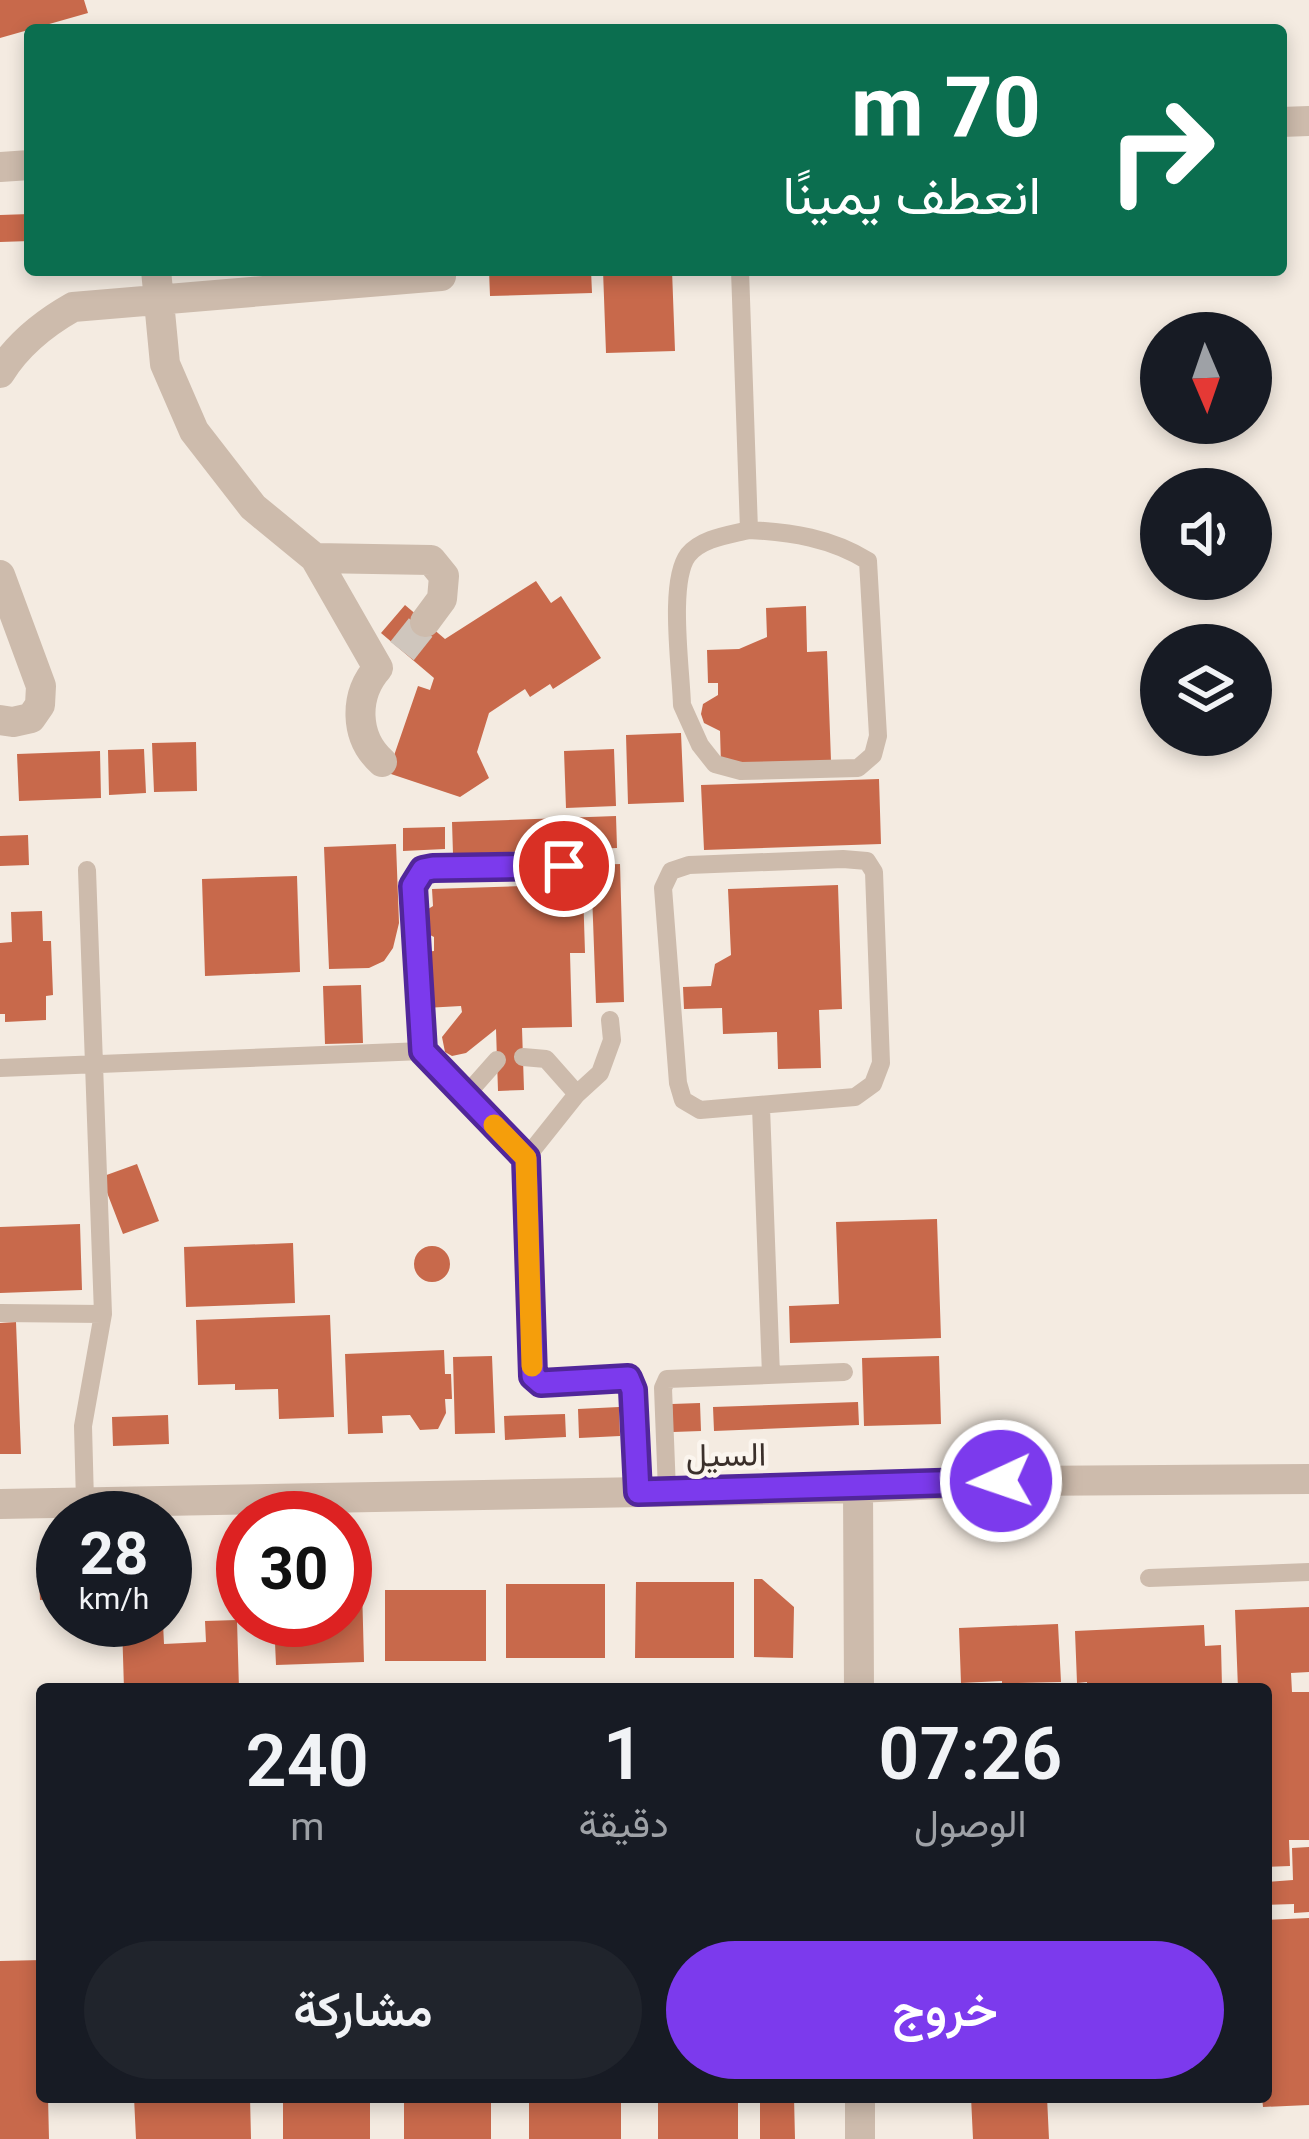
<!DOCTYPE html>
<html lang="ar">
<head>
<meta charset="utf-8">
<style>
  body { margin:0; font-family:Roboto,Vazirmatn,sans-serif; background:#20242c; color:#f1f3f6; direction:rtl; height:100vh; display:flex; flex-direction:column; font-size:45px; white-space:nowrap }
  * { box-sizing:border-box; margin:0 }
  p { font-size:39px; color:#9ea1a6 }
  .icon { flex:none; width:66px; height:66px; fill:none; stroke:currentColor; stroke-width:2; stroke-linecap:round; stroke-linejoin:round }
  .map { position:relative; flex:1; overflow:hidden; direction:ltr }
  .panel { position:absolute; left:36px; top:1683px; width:1236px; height:420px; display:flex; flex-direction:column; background:#171b24; border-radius:12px; box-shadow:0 6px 18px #0003; direction:rtl }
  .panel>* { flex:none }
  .guide { position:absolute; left:24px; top:24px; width:1263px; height:252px; border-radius:12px; box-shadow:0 6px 18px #0003; direction:rtl; background:#0b6e4f; color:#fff; overflow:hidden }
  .needle { width:78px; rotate:178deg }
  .tools { position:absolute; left:1140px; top:312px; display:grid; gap:24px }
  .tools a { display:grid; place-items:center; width:132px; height:132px; border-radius:50%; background:#171b24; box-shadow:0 6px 18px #0003; font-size:60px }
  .speed { position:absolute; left:36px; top:1491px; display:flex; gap:24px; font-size:60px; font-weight:700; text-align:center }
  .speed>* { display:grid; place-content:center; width:156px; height:156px; border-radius:50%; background:#171b24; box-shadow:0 6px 18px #0003; line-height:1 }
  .speed small { font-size:30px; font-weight:400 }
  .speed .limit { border:18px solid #d22; background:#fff; color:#111 }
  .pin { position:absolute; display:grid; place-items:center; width:102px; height:102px; color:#fff; margin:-51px; border:6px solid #fff; border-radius:50%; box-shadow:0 3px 12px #0007 }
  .me { position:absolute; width:132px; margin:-66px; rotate:267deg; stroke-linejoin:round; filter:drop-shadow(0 0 9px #0008) }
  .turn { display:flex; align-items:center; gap:42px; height:252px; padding:0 48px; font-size:54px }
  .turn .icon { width:156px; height:156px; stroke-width:2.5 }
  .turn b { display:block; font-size:84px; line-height:102px }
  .eta { display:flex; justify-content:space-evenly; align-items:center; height:204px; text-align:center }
  .eta b { font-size:72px; font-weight:600; line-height:84px }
  .action { display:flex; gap:24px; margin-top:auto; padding:24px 48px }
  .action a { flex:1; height:138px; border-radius:72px; background:#7c3aed; color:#fff; font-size:48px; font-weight:600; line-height:138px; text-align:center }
  .action a+a { background:#20242c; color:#f1f3f6 }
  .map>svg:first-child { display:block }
  .building { fill:#c8694b }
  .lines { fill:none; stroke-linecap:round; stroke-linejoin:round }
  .street-tunnel { stroke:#cfc6bd; stroke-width:30; stroke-dasharray:30 15; stroke-linecap:butt }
  .lane { stroke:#cdbbac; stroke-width:18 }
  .street { stroke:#cdbbac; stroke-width:30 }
  .route-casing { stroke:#51269a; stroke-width:30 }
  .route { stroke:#7c3aed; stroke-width:21 }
  .slow { stroke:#f59e0b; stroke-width:21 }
  .labels { text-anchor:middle; stroke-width:9; stroke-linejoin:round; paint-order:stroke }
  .street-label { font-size:33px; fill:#3b302b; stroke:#fbf5ee }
</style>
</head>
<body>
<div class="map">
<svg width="1309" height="2139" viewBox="0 0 1309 2139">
  <rect width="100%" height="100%" fill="#f4ebe1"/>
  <path class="building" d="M0 0H84L88 13 0 38Z
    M30 214V241L0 242V215Z
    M489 270H591L592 293 490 296Z
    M603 270H672L675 351 606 353Z
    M536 581 551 603 561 596 601 658 553 689 550 684 530 697 525 689 489 713 477 752 489 778 460 797 388 773 418 686 430 690 434 678 381 633 405 605 445 639Z
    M806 606 807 652 827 651 831 761 721 765 720 731 704 723 701 714 703 704 718 695V683H708L707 650 739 649 767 637 766 608Z
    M681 733 684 802 628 804 626 735Z
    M196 742 197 791 154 792 152 743Z
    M144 749 146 793 109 795 108 750Z
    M614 749 616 806 566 808 564 751Z
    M100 751 101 798 19 801 17 754Z
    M879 779 881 844 704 850 701 785Z
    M616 816 617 848 453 854 452 822Z
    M445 827V849L403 851V828Z
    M28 835 29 865 0 866V836Z
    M396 844 399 923 393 948 384 961 369 968 329 969 324 847Z
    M620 864 624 1002 596 1003 591 865Z
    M297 876 300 972 205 976 202 879Z
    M555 885V890L583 889 585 953H570L572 1027 522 1028 524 1090 498 1091 496 1029 466 1053 452 1056 445 1052 442 1037 462 1012 461 1006 425 1008 424 952 434 951V937L420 930V914L433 906 432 889Z
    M838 885 842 1009 819 1010 821 1068 778 1069 777 1032 723 1034 722 1008 684 1009 683 987 711 986 715 964 731 955 728 889Z
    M42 911 43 941H51L53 995 46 996V1020L5 1022V1014H0V943L12 942 11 912Z
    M361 985 363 1043 325 1044 323 986Z
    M137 1164 159 1221 123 1234 101 1177Z
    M937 1219 941 1338 790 1343 789 1306 839 1304 836 1222Z
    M80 1224 82 1290 0 1293V1227Z
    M293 1243 295 1303 186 1307 184 1247Z
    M414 1264a18 18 0 1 1 36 0a18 18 0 1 1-36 0Z
    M330 1315 334 1417 279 1419 278 1389 235 1390V1384L198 1385 196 1320Z
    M16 1322 21 1454H0V1323Z
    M444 1350 445 1374H451L452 1399H445L446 1413 438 1429 420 1430 410 1415 382 1416 383 1433 348 1434 345 1354Z
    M492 1356 495 1433 455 1434 453 1357Z
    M939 1356 941 1424 864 1426 862 1358Z
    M858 1402 859 1425 714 1431 713 1407Z
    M700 1403 701 1431 673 1432 672 1404Z
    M619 1407 620 1436 579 1438 578 1409Z
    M565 1414 566 1437 505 1440 504 1416Z
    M168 1415 169 1444 113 1446 112 1417Z
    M39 1577H63V1599L40 1600Z
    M754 1579H762L794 1607 793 1658 754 1657Z
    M636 1582H734V1658H635Z
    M506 1584H605V1658H506Z
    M362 1587 364 1662 276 1665 274 1620H345V1588Z
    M385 1590H486V1661H385Z
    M1309 1607V1672L1291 1673 1292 1692H1309V1840H1289L1290 1866 1266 1867V1706H1271L1270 1688 1238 1689 1235 1610Z
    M237 1620 239 1689H124L122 1624 163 1623 164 1644 206 1642 205 1621Z
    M1058 1624 1061 1682 1018 1683V1689H1002V1681L961 1683 959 1628Z
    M1204 1625 1205 1646 1221 1645 1222 1687 1087 1689V1682L1077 1683 1075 1631Z
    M1309 1847V1912L1294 1913V1904L1266 1905V1882L1293 1880 1292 1848Z
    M1309 1918V2105L1263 2107 1262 2097H1266V1920Z
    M42 1960V2097H48L49 2139H0V1961Z
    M134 2097H250L251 2139H136Z
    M283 2097H370V2139H283Z
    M404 2097H491V2139H404Z
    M529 2097H621V2139H529Z
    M658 2097H738V2139H658Z
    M760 2097H794L795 2139H760Z
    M971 2097H1047L1049 2139H973Z"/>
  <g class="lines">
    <path class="street-tunnel" d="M402 651 425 622"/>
    <path class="lane" d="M740 270 749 530
      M749 530C791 532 831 538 868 561L878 736 873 755 858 768 741 771 715 764 700 745 682 705C681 669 668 582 688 555 702 538 729 535 749 530Z
      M843 859 867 861 874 872 881 1063 873 1084 855 1097 700 1110 683 1100 678 1083 663 888 671 871 689 865Z
      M610 1020 612 1040 600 1073 577 1094 526 1158 533 1376 541 1383 628 1378 633 1390 638 1492
      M523 1057 546 1059 577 1094
      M0 1068 423 1051
      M466 1095 497 1060
      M761 1107 771 1375
      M526 1158 423 1051 413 886 423 870 433 868 564 866
      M0 1313 103 1314
      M667 1491 663 1388 667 1379 844 1372
      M85 1502 83 1426 103 1314 87 870
      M1149 1578 1309 1572"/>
    <path class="street" d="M1281 122 1309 121
      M0 167 30 165
      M156 270 165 364 194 431 253 507 315 558 378 668C354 695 354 737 382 762
      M0 373C18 344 43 324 73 307L441 276
      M315 558 431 560 444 576 442 599 425 622
      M0 575 41 686 40 705 31 718 13 722 0 720
      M858 1488 859 1689
      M0 1504 858 1488 1001 1481 1309 1479
      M860 2097V2139"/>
  </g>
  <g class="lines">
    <g class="route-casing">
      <path id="route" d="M564 866 433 868 423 870 413 886 423 1051 526 1158 533 1376 541 1383 628 1378 633 1390 638 1492 1001 1481"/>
    </g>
    <use href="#route" class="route"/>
    <path class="slow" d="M494 1125 526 1158 532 1366"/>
  </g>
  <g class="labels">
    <g class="street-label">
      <text transform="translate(726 1454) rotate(-1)" y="12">السيل</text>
    </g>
  </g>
</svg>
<div class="tools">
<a><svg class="needle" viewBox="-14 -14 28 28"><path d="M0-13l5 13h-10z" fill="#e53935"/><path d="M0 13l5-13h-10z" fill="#9ea1a6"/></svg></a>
<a><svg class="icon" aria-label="sound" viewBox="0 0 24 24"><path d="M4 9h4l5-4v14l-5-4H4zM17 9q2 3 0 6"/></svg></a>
<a><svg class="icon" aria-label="layers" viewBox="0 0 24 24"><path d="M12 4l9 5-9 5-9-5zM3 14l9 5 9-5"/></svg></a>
</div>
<div class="speed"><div>28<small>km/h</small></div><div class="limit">30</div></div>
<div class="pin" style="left:564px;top:866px;background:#d93025"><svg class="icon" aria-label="arrive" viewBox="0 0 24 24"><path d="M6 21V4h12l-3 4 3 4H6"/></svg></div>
<svg class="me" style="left:1001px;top:1481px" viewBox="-20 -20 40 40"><circle r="17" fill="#7c3aed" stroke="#fff" stroke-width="3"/><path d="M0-11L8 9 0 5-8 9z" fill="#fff"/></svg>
<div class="guide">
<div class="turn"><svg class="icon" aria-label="right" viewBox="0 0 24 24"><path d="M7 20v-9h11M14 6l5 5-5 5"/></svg><div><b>70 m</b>انعطف يمينًا</div></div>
</div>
<section class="panel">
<div class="eta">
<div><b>07:26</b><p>الوصول</p></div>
<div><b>1</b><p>دقيقة</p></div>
<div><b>240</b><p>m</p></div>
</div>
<div class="action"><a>خروج</a><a>مشاركة</a></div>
</section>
</div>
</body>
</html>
